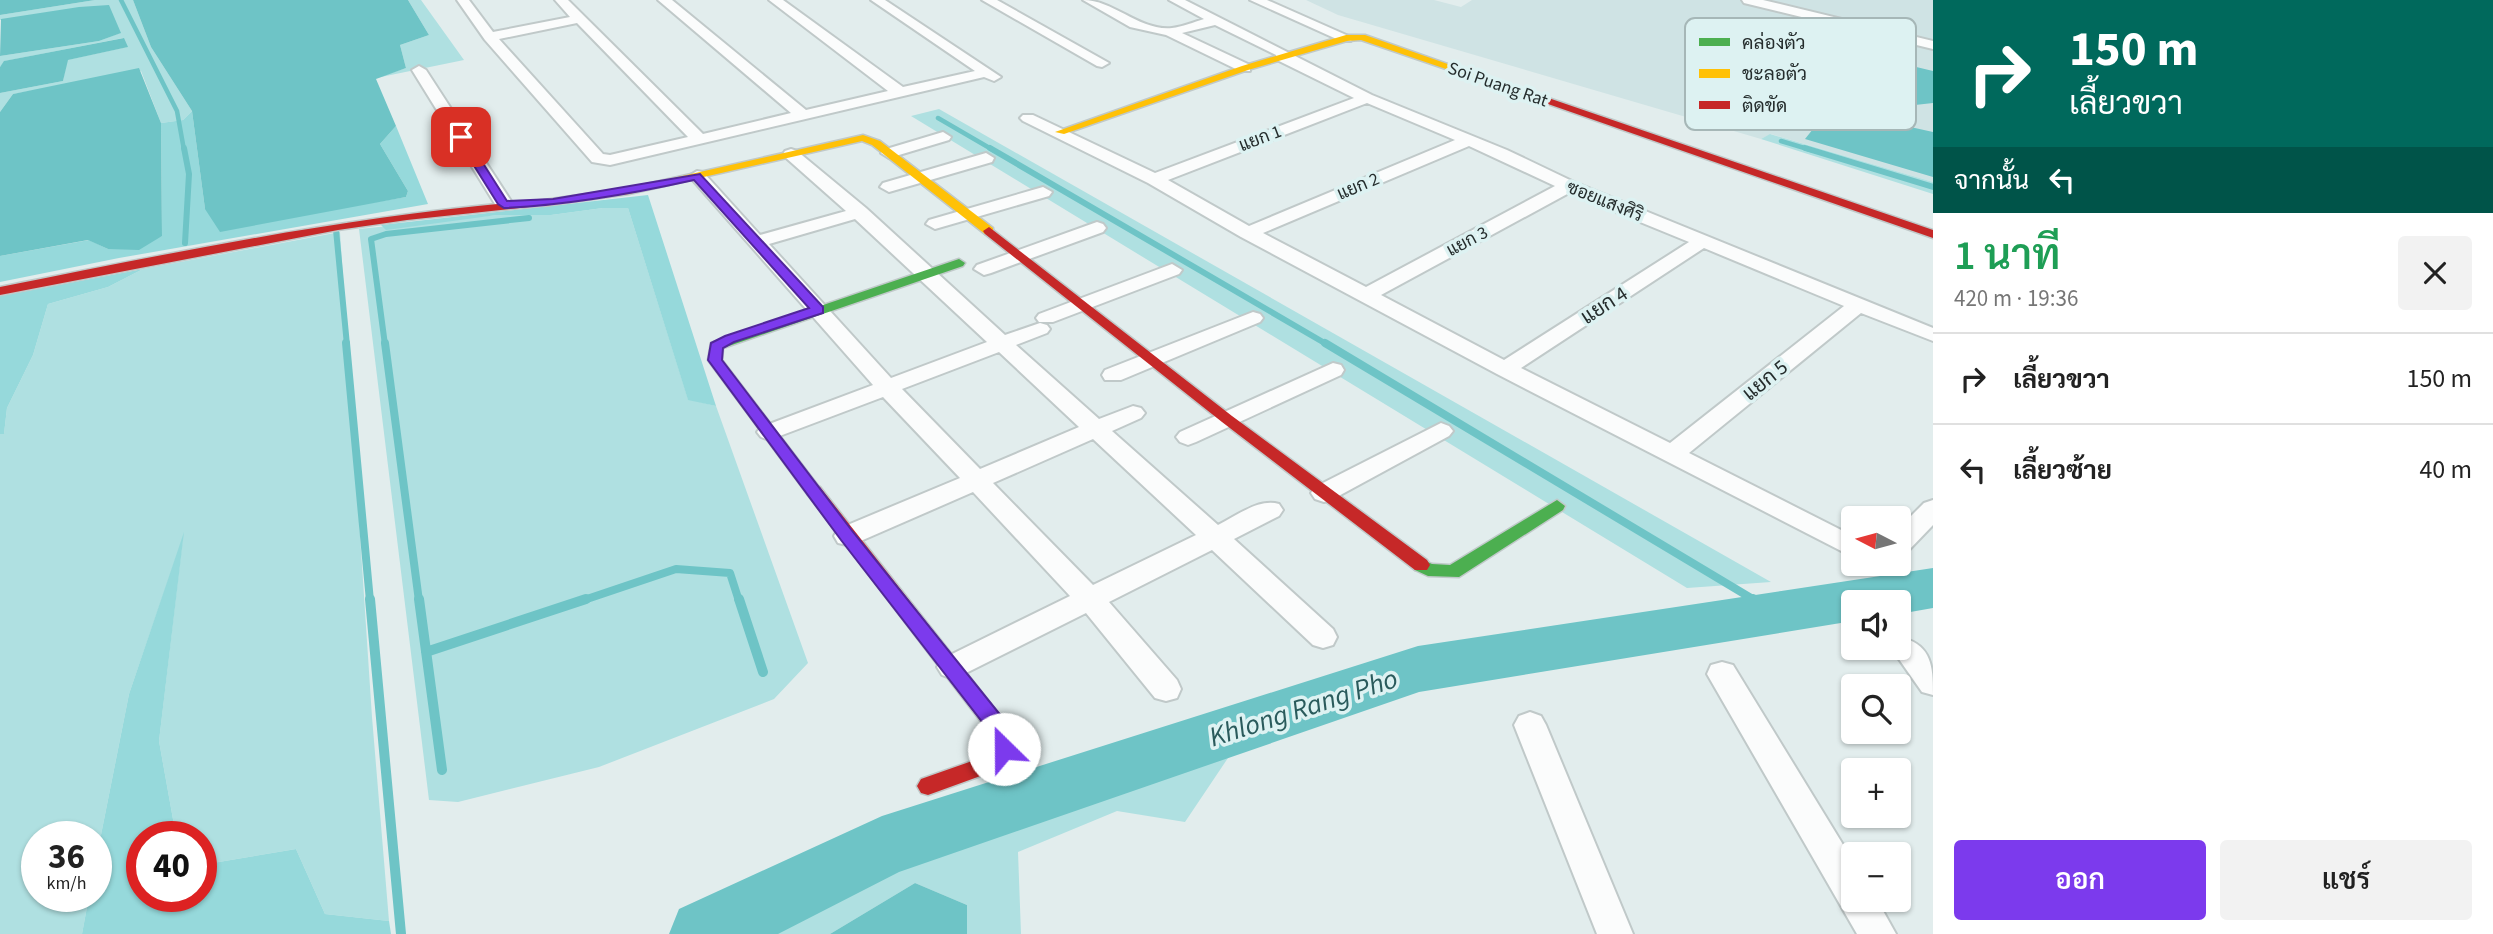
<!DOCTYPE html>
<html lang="th">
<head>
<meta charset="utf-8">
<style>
  body { margin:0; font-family:"Source Sans 3",Sarabun,sans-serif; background:#f2f2f2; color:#222; height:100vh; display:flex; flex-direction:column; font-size:26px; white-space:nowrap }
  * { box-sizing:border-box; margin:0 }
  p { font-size:23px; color:#767676 }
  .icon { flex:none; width:38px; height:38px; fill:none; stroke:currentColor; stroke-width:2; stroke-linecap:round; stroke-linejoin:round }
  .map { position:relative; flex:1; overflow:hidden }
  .panel { display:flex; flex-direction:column; background:#fff; width:560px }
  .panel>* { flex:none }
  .hud { background:#00695c; color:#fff; overflow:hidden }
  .needle { width:46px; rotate:276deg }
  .controls { position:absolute; left:1841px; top:506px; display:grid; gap:14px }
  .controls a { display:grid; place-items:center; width:70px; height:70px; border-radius:7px; background:#fff; box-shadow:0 2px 5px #0004; font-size:35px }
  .speed { position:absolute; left:21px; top:821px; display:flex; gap:14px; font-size:35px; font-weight:700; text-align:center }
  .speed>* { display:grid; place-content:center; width:91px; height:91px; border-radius:50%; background:#fff; box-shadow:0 2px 5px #0004; line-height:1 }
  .speed small { font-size:18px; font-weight:400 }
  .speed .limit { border:10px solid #d22; background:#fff; color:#111 }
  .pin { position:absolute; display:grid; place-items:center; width:60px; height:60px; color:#fff; margin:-30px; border-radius:14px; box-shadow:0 4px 10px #0006 }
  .me { position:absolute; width:77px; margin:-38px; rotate:337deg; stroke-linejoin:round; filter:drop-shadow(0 0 5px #0008) }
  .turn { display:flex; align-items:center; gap:24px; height:147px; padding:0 21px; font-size:32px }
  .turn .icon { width:91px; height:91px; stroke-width:2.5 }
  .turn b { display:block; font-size:49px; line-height:60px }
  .then { display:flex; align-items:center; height:66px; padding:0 21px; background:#0003; gap:14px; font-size:26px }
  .round { display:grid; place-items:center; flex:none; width:74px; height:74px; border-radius:7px; background:#f2f2f2 }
  .summary { display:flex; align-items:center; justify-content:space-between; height:119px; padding:0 21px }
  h1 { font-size:42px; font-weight:600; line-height:52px; color:#1e9e55 }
  .cta { display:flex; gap:14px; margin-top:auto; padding:14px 21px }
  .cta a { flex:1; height:80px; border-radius:7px; background:#7c3aed; color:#fff; font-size:28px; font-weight:600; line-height:80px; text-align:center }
  .cta a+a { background:#f2f2f2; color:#222 }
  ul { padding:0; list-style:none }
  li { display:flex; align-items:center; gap:21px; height:91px; padding:0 21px; border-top:2px solid #e0e0e0 }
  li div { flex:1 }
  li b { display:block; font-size:26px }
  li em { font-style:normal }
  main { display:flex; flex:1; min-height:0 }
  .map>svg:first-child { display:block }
  .built { fill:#cfe3e4 }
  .green { fill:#afe0e1 }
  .forest { fill:#96d9db }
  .water { fill:#6ec4c6 }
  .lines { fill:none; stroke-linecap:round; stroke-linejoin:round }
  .stream-far3 { stroke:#6ec4c6; stroke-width:4.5 }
  .stream-far2 { stroke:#6ec4c6; stroke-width:6 }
  .stream-far1 { stroke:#6ec4c6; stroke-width:8 }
  .stream { stroke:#6ec4c6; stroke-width:10 }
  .river { fill:#6ec4c6; fill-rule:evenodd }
  .street-casing { stroke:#c0c9c9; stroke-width:4 }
  .fast-casing { stroke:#c0c9c9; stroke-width:3 }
  .slow-casing { stroke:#c0c9c9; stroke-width:3 }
  .jam-casing { stroke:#c0c9c9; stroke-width:3 }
  .street { fill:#fbfcfc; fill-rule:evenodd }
  .fast { fill:#4caf50; fill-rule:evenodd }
  .slow { fill:#ffc107; fill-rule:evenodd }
  .jam { fill:#c62828; fill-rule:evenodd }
  .route { fill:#7c3aed; stroke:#51269a; stroke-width:2 }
  .labels { text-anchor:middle; stroke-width:7; stroke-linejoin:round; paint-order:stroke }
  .far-street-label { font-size:18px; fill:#252d2d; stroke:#ddf2f2 }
  .street-label { font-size:21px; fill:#252d2d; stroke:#ddf2f2 }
  .near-water-label { font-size:28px; font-style:italic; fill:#2a5b5c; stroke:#ddf2f2 }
  .key { fill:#ddf2f2; stroke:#a6b7b7; stroke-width:2 }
  .key-label { font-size:19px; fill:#252d2d }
</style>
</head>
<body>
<main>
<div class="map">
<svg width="1933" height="934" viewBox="0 0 1933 934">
  <rect width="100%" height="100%" fill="#e2eded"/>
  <path class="built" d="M1306 0H1434L1461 7 1472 0H1933V182L1771 134 1761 139 1338 15Z"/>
  <path class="green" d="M95 0H133L151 47 192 111 183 120 161 123 141 71 13 94 0 112V93L63 81 67 60 127 47 123 38 5 61 0 67V56L99 41 120 33 115 23 0 20V15Z
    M408 0H421L464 60 376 78 406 68 400 45 429 35Z
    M939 109 1771 582 1687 588 911 116Z
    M1770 134 1933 182V194L1761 139Z
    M603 208H628L688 399 716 406 808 663 774 699 599 767 458 802 429 800 359 229 497 215H551Z
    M340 232 372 717 389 921 325 914 296 849 201 865V836H176L159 741 183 537 129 694 96 860V836H37V896H89L82 934H0V434H4L7 408 33 355 48 304 108 287 143 269Z
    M1234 749 1185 822 1117 811 1018 852 1021 934H967V905L915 883 830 934H744L890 861Z"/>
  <path class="forest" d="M192 111 205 209 340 208 406 197 408 191 380 144 396 126 428 204 119 258 0 282V256L89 240 108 249 162 236 161 123 183 120Z
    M648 195 716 406 688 400 628 208H603L551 215H497L386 230 381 225Z
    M143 269 108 287 48 304 33 355 7 408 4 434H0V296Z
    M184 532 159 741 176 836H142V896H201V865L296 849 325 914 389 921 391 934H82L89 896H96V860L129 694Z"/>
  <path class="water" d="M0 0H95L0 15Z
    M133 0H408L429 35 400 45 406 68 376 79 396 126 380 144 408 191 406 197 220 232 205 209 192 111 151 47Z
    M109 5 121 33 99 41 0 56 1 19 79 7Z
    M124 38 128 47 68 60 63 81 0 93V67L4 61Z
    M1819 47 1837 48 1933 71V103L1915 105 1795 78 1793 68Z
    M139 68 161 123 162 236 139 250 108 249 88 240 0 256V112L13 94Z
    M1829 109 1933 132V177L1805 139Z
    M915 883 967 905V934H830Z"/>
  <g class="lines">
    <path class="stream-far3" d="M121 0 177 111 184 150
      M938 118 993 150
      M1781 141 1811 150"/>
    <path class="stream-far2" d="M184 148 189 174 185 243
      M990 148 1328 345
      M1805 148 1933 187
      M336 230 347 345
      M385 345 371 239 386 234 529 218"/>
    <path class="stream-far1" d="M346 343 370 601
      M385 343 419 601
      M1325 343 1756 601
      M581 601 676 569 730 573 739 601"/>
    <path class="stream" d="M370 599 401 934
      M419 599 442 770
      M739 599 763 672
      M1753 599 1777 613
      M426 652 586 599"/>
    <path class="river" d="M1933 568V608L1899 614V602H1853V621L1419 692 899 872 778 934H669L679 909 882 816 1418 646Z"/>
    <g class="street-casing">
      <path id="street" d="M457 0H469L493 32 570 17 555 0H568L703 134 791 113 658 0H672L806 110 888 91 769 0H783L903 87 975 71 871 0H885L1001 77 994 81 984 77 610 165 592 162 485 40ZM577 23 688 137 610 155 603 154 499 39Z
        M982 0H997L1109 63 1102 67 1097 66Z
        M1083 0C1114 0 1139 31 1172 28 1182 27 1194 22 1204 19L1169 0H1185L1372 95 1507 150 1574 182 1933 328V341L1861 313 1689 453 1853 536V557L1497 374 1241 237 1148 183 1023 121 1020 118 1023 115H1033L1155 173 1354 98 1277 60 1276 55 1215 25 1182 33 1250 65V71H1240L1166 35 1130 27ZM1367 103 1455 140 1249 226 1168 180ZM1469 146 1555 186 1366 287 1263 233ZM1569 193 1689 242 1504 360 1381 295ZM1704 248 1844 306 1670 443 1521 368Z
        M1250 0H1267L1353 38 1351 41H1341Z
        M1742 0H1763L1933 41V49L1744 3Z
        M419 66 426 70 513 204 510 208 504 209 495 204 412 70Z
        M943 132 951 137 949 140 889 158 881 153 883 150Z
        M791 149 797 151 866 208 1005 335 1040 323 1047 325 1050 329 1047 333 1016 345 1099 419 1133 406 1141 408 1145 413 1141 418 1112 431 1218 525C1236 516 1259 498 1279 504L1283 510 1279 516 1234 539 1333 629 1337 637 1333 645 1323 648 1313 645 1212 550 1109 602 1177 680 1181 689 1177 698 1166 701 1155 698 1086 613 962 675 952 679 942 675 937 667 942 659 1070 596 973 492 856 543 847 545 838 543 834 536 838 529 960 478 883 397 777 437 769 440 761 437 757 432 761 427 873 385 689 176 697 171 703 172 760 235 846 211 785 157 783 154 785 151ZM855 219 987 342 891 378 769 244ZM999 352 1079 427 980 469 902 389ZM1093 439 1196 535 1093 585 993 483Z
        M986 153 994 158 992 162 889 192 880 187 883 183Z
        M1043 187 1052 192 1049 196 935 229 926 224 929 220Z
        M1097 222 1103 224 1106 228 1103 232 991 273 984 275 974 269 977 265Z
        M1172 264 1182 270 1179 274 1053 322H1039L1036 318 1039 314Z
        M1253 312 1260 314 1263 318 1260 322 1121 380H1105L1102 375 1105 370Z
        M1333 363 1341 365 1344 370 1341 375 1196 442 1188 445 1180 442 1176 437 1180 432Z
        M1441 423 1449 426 1453 431 1449 436 1333 499 1324 502 1315 499 1311 493 1315 487Z
        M1933 500V525L1908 551 1899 554V528L1924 503Z
        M1909 640C1933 649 1933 672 1933 695L1922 692 1894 652 1899 644Z
        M1722 662 1733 665 1853 861V900H1877L1896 934H1857L1707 674 1711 665Z
        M1530 712 1541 716 1546 725 1633 934H1597L1514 725 1519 716Z"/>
    </g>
    <g class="fast-casing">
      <path id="fast" d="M959 259 965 263 963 266 723 348 722 360 822 491 820 495H808L708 360 711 343Z
        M1557 500 1565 506 1563 510 1459 577 1428 576 1415 570 1412 565 1415 560 1421 559 1432 564 1450 565Z"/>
    </g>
    <g class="slow-casing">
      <path id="slow" d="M1346 35H1365L1533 94 1525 96 1361 40 1347 41 1248 70 1064 134 1055 132 1242 66Z
        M863 135 880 141 993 228V234H985L872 145 862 141 629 194 544 206 538 203 544 200 629 188Z"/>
    </g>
    <g class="jam-casing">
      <path id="jam" d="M1525 92H1531L1933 230V238L1525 96Z
        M544 200 548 201V205L407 220 338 230 0 295V287C181 251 360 214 544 200Z
        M989 227 1232 416 1427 560 1430 565 1427 570H1415L1222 422 985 234 983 231Z
        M814 485 820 487 1009 727 1014 749 1008 766 928 795 921 793 917 786 921 779 992 754V736L808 495 806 491 808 487Z"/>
    </g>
    <use href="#street" class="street"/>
    <use href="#fast" class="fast"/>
    <use href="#slow" class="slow"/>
    <use href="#jam" class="jam"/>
  </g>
  <path class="route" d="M458 135H465L507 201 553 199 700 174 823 307V313L734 342 723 348 722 360 853 532 1010 727 1015 749 1012 755 1004 758 997 755 993 736 841 540 708 360 711 343 725 336 809 308 694 180C631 194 569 205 504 208L498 204 456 137Z"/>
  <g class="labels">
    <g class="far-street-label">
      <text transform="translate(1498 84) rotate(19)" y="6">Soi Puang Rat</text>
      <text transform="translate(1260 138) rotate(-21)" y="6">แยก 1</text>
      <text transform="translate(1358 186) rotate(-23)" y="6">แยก 2</text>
      <text transform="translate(1605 201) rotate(22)" y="6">ซอยแสงศิริ</text>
      <text transform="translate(1467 241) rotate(-28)" y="6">แยก 3</text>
    </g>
    <g class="street-label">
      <text transform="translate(1604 305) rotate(-33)" y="7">แยก 4</text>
      <text transform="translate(1765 380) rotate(-39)" y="7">แยก 5</text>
    </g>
    <g class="near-water-label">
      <text transform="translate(1303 707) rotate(-18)" y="10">Khlong Rang Pho</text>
    </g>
  </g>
  <rect x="1685" y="18" width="231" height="112" rx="10" class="key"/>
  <rect x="1699" y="38" width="31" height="8" fill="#4caf50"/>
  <rect x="1699" y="69" width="31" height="9" fill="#ffc107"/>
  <rect x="1699" y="101" width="31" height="8" fill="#c62828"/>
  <g class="key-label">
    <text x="1742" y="49">คล่องตัว</text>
    <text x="1742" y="80">ชะลอตัว</text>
    <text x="1742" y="112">ติดขัด</text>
  </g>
</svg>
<div class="controls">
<a><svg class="needle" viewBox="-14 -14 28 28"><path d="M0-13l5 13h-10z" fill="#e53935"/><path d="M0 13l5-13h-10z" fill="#767676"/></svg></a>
<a><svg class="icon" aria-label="sound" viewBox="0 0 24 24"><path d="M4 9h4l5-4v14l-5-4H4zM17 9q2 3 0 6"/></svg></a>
<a><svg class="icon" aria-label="search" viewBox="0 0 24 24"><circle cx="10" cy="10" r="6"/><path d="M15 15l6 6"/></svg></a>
<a>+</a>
<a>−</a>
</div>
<div class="speed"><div>36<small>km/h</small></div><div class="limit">40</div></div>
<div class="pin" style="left:461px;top:137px;background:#d93025"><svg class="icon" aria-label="arrive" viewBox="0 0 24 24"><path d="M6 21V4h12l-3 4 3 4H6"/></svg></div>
<svg class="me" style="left:1004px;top:749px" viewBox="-20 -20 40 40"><circle r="19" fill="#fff"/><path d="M0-13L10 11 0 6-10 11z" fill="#7c3aed"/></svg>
</div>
<section class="panel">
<div class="hud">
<div class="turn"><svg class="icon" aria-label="right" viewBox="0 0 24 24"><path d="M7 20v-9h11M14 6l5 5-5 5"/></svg><div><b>150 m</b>เลี้ยวขวา</div></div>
<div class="then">จากนั้น<svg class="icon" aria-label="left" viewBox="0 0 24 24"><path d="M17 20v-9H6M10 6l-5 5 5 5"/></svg></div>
</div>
<div class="summary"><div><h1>1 นาที</h1><p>420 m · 19:36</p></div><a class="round"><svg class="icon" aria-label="close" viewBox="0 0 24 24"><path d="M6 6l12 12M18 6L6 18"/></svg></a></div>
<ul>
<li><svg class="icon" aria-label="right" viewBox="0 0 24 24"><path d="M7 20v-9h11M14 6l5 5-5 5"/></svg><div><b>เลี้ยวขวา</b></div><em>150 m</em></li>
<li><svg class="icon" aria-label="left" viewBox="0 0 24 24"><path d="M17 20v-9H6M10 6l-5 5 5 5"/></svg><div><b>เลี้ยวซ้าย</b></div><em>40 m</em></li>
</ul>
<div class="cta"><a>ออก</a><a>แชร์</a></div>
</section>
</main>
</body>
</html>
